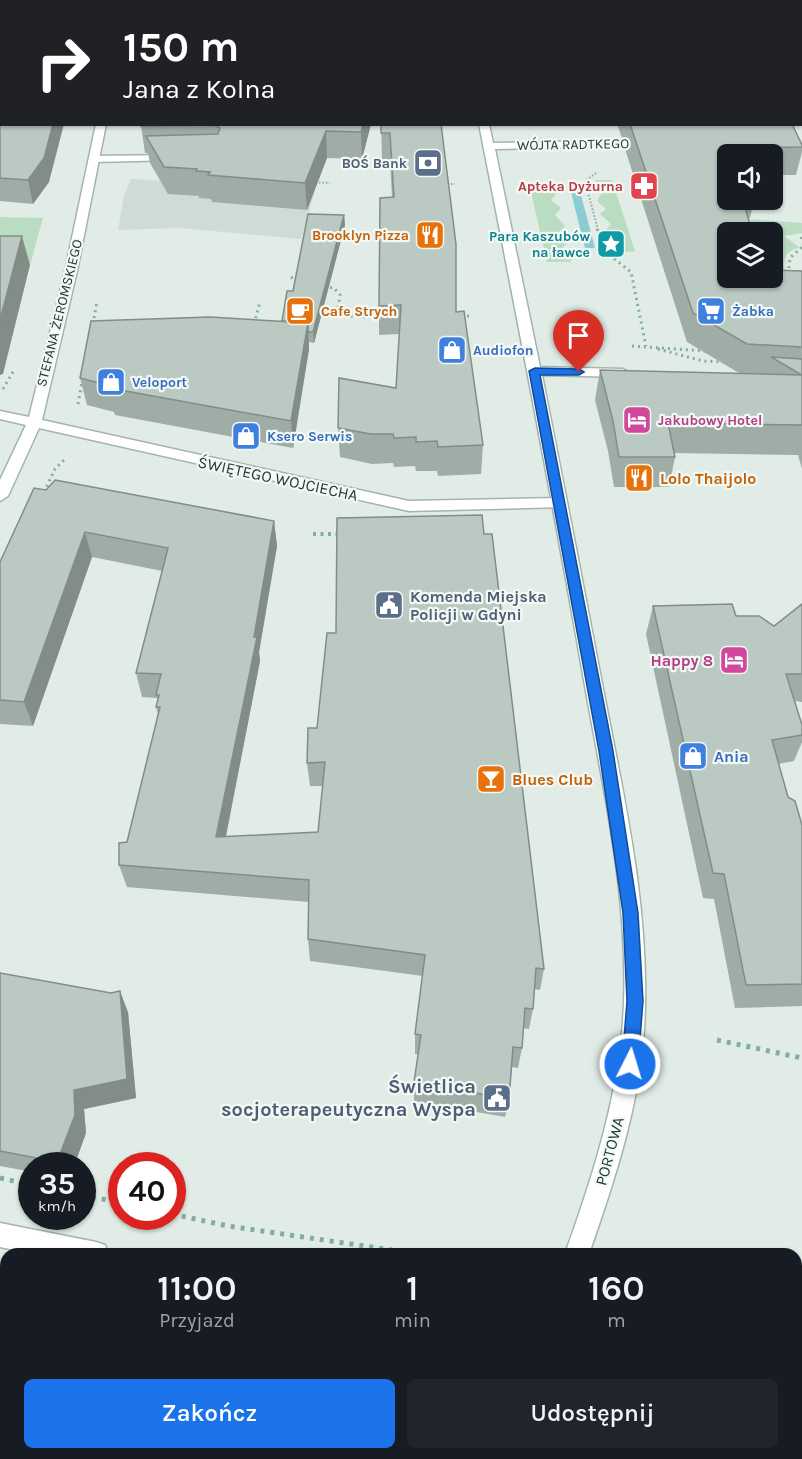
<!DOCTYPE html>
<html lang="pl">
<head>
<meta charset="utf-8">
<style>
  body { margin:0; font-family:Karla,sans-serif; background:#20242c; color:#f1f3f6; height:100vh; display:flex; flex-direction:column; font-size:22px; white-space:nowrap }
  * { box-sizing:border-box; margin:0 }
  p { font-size:20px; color:#9ea1a6 }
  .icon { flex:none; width:33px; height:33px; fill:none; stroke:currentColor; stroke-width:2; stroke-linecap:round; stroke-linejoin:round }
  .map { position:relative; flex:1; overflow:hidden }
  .panel { position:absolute; left:0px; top:1248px; width:802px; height:212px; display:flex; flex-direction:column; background:#171b24; border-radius:18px 18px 0 0; box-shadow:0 2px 4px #0004 }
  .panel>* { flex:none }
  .banner { position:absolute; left:0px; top:0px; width:802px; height:126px; box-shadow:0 2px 4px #0004; background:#202124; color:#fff; overflow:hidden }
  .controls { position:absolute; left:717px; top:144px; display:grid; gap:12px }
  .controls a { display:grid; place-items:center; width:66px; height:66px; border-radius:9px; background:#171b24; box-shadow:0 2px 4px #0004; font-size:30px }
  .speed { position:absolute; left:18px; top:1152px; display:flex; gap:12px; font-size:30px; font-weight:700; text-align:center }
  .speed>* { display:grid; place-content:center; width:78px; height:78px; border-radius:50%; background:#171b24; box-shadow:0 2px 4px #0004; line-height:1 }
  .speed small { font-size:15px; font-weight:400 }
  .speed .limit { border:9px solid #d22; background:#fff; color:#111 }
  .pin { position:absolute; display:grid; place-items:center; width:51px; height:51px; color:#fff; margin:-62px -26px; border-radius:50% 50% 50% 0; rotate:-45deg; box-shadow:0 0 6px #0007 }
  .pin .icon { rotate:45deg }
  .me { position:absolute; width:66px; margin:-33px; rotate:5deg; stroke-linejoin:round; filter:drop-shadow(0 0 4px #0008) }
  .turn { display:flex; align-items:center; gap:21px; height:126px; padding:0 24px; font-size:27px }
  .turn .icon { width:78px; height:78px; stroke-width:2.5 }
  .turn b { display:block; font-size:42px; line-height:51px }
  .eta { display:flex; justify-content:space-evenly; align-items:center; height:102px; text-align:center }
  .eta b { font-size:36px; font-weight:600; line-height:42px }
  .button { display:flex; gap:12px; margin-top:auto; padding:12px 24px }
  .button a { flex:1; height:69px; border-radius:9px; background:#1a73e8; color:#fff; font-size:24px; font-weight:600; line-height:69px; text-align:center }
  .button a+a { background:#20242c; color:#f1f3f6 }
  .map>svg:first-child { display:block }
  .built { fill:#cfdcd5 }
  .green { fill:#baddc1 }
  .water { fill:#89ccd1 }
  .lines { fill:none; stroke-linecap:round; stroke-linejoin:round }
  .service-casing { stroke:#a4b4ad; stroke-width:3 }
  .pedestrian-casing { stroke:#a4b4ad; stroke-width:3 }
  .minor-casing { stroke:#a4b4ad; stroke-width:3 }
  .tertiary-casing { stroke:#a4b4ad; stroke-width:3 }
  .path-far3 { stroke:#82af9d; stroke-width:2; stroke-dasharray:1.5 2; stroke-linecap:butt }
  .path-far2 { stroke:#82af9d; stroke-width:3; stroke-dasharray:2 4; stroke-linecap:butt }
  .path-far1 { stroke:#82af9d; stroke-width:4; stroke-dasharray:3 4.5; stroke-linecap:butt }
  .path { stroke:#82af9d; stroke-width:5; stroke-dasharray:4 6; stroke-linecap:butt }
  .service { fill:#fff; fill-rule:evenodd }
  .pedestrian { fill:#fff; fill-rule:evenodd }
  .minor { fill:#fff; fill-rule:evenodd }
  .tertiary { fill:#fff; fill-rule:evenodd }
  .wall { fill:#a0ada7 }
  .shaded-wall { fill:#828d88 }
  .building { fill:#bac9c2; stroke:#828d88; stroke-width:1.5 }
  .route { fill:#1a73e8; stroke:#114b97; stroke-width:1.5 }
  .labels { text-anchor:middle; stroke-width:4.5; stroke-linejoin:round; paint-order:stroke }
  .far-street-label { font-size:14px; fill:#223c33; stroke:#f2f8f4 }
  .far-service-label { font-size:14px; font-weight:bold; fill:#4e5e75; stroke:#f2f8f4; text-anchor:end }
  .far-health-label { font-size:14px; font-weight:bold; fill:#be3a42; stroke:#f2f8f4; text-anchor:end }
  .far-food-label { font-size:14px; font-weight:bold; fill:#c56008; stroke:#f2f8f4; text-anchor:end }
  .far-culture-label { font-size:14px; font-weight:bold; fill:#0d838f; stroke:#f2f8f4; text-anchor:end }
  .far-shop-label { font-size:14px; font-weight:bold; fill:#366cbe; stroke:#f2f8f4; text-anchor:start }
  .far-hotel-label { font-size:14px; font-weight:bold; fill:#b23c85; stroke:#f2f8f4; text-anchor:start }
  .street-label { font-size:16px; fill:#223c33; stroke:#f2f8f4 }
  .food-label { font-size:16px; font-weight:bold; fill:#c56008; stroke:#f2f8f4; text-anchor:start }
  .service-label { font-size:16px; font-weight:bold; fill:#4e5e75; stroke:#f2f8f4; text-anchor:start }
  .hotel-label { font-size:16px; font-weight:bold; fill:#b23c85; stroke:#f2f8f4; text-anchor:end }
  .shop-label { font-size:16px; font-weight:bold; fill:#366cbe; stroke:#f2f8f4; text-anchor:start }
  .near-service-label { font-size:20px; font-weight:bold; fill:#4e5e75; stroke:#f2f8f4; text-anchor:end }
</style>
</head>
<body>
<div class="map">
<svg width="802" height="1459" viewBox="0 0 802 1459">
  <rect width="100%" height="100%" fill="#e1ece6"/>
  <path class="built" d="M131 179 208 183 316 187 301 239 179 228 118 230 124 196Z"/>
  <path class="green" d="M596 180H612L635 251C626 252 615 255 609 247L615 239 605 231 611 224 600 214 606 209 597 201 602 193 592 185Z
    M549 187 557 193 551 200 561 208 555 215 565 226 559 232 569 241 563 247 573 258 570 262H547L530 188Z
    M0 217 43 218 30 265 0 266Z
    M734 218 802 223V233L784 236 799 247C778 255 784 266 787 284L772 278V232H737Z"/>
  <path class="water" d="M569 184H578L595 248H585Z"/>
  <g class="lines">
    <g class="service-casing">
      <path id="service" d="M173 155 177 156V160L94 162 89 159 94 156Z"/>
    </g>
    <g class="pedestrian-casing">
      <path id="pedestrian" d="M651 1454H679L677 1459H649Z"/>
    </g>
    <g class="minor-casing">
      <path id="minor" d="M96 124H106L77 271 42 420 409 501 559 498 564 499 567 503 564 507 409 511 39 428 8 496 0 501V480L26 425 0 419V411L29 417 65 271Z
        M0 1223 96 1242 105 1245 108 1254H34L0 1247Z
        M796 1345H802V1371H796Z"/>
    </g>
    <g class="tertiary-casing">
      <path id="tertiary" d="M461 0H469V2H461Z
        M521 0H536L520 2Z
        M479 124H489L493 143 649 140 654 143 649 146 495 149 540 367 623 369 630 373 623 377 542 375C564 485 585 594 606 704 627 811 651 920 644 1031 639 1107 614 1182 589 1254H565C594 1173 621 1089 624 1002 628 892 602 783 583 675 551 491 515 307 479 124Z
        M474 1454H502L499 1459H471Z"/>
    </g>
    <path class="path-far3" d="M596 173 585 181 598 230
      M312 182 330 183
      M444 184H455"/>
    <path class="path-far2" d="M597 229 603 250 631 272 646 346
      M801 237 802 240
      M788 274 790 258 802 247
      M291 277 299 283
      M324 287 334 288 340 295 337 316 379 317
      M461 316H473
      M93 324 97 302
      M254 324 260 302
      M632 346 705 351
      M658 349 703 361 724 362
      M3 389 14 370
      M78 404 82 382
      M44 492 55 469 65 459"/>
    <path class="path-far1" d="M313 534H340"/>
    <path class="path" d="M717 1040 802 1058
      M0 1178 32 1185
      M82 1195 122 1203
      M172 1214 228 1226 392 1250
      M0 1300 6 1301
      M363 1454V1459"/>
    <use href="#service" class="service"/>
    <use href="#pedestrian" class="pedestrian"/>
    <use href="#minor" class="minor"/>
    <use href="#tertiary" class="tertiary"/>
  </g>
  <path class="wall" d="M0 0H188L187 2H2V124L49 182 33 204 0 201Z
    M576 0H802V118H801V2H577Z
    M142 124H371L362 159 327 158 307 210 212 202 211 199 199 198V196L168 194 150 163 148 153H145L141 126Z
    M381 124H441L456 312 483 445 481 474 438 476 437 471H416L415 466 394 467 393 463 372 464 340 457 338 428 396 388 399 334 379 335V306L392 197 390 160 382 159Z
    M617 124H792L802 145V152L796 175H772V154H728V200H754L750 218H748L728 278 802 271V469L798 455 674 453 675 457 669 487H614L608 451 595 400 600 370 753 374 739 373 687 342 625 149 627 138H622Z
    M344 215 345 225 314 343 309 342V349L293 448 115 415 114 412 87 405 80 378 282 321 293 291Z
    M46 490 274 521 277 546 259 652 260 661 226 837 318 832 323 786H310L307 763 308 728 544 969 540 990 534 989 533 1009 529 1029 523 1028 522 1048 518 1068 512 1067 509 1099 505 1117 414 1101V1082L418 1054H415V1034L423 976 310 961 308 939 309 902 127 887 119 865 127 842 158 714 156 707 158 701 157 698 142 697 136 673 162 571 92 557 33 726 0 724V562Z
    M802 604V702L795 701 802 725V742L794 761 778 764 788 797 802 825V1006L735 1008 714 899 703 898 646 634 653 606 736 616 774 626Z
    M0 973 128 1012 136 1098 84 1109 86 1133 74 1166H32V1172L0 1166Z"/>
  <path class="shaded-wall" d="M169 0H188L187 2H168Z
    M53 124H64L49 182 33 204 28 180Z
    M363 124H371L362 159 361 132Z
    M326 131 327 158 307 210 305 183Z
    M344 215 345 225 314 343 313 332Z
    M22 236 30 265 3 374 0 375V320Z
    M308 323 309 349 293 448 291 421Z
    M274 521 277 546 259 652 260 661 221 860 216 837 254 637Z
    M85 532 92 557 33 726 24 702Z
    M120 991 128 1012 136 1098 84 1109 86 1133 74 1166H59L57 1162 74 1090Z
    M257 1454H266V1459H258Z"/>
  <path class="building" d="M0 0H169L168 2H2V56H0Z
    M210 0H413V2H209Z
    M586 0H802V93H801V2H587Z
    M2 77V124H53L44 158 28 180 0 178V81Z
    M142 124H363L361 132 326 131 305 183 208 175 210 172 196 171 197 169 164 167 146 136 218 134 220 128 214 125 141 126Z
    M381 124H441L456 244V312L464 311 483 445 438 447 437 441 416 442V437L394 438 393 434H371L338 428 339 378 396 388 401 305 379 306 380 198 394 197 390 133H381Z
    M630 124H792L802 145V147L739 148 741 154H728V200H743L752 232H728V278H772V270L802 271V347L747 344 693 313Z
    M308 214 344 215 313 332H308V323L282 321 287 291H293Z
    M0 236H22L0 320Z
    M210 317 308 323 291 421 109 388 107 385 80 378 91 321Z
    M771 357 802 359V425L668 423 675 457H619L613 421 600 370 802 375Z
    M55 480 274 521 254 637H257L216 837 318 832 325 762 307 763 308 728H317L327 633H336L337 518 482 515 484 534H492L544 969 536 968 533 1009 525 1008 522 1048 513 1047 509 1099 414 1082 421 1035 415 1034 425 955 308 939 309 880 119 865V843L127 842 160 707H156L159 695H156L161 674 136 673 168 548 85 532 24 702 0 700V562L34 488 46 490Z
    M732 604 736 616H759L774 626 802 604V674H786L802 725V735L772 740 788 797 795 801 802 825V984L746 985 724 874 713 873 653 606Z
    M0 973 111 993 120 991 127 1079 74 1090 75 1115 57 1162 0 1151Z
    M0 1355 6 1356V1454H257L258 1459H0Z"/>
  <path class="route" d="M535 368 579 369 584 372 579 375H540L613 751 638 913 643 1001 638 1064 636 1069 630 1072 624 1069 622 1064 627 1001 623 913 599 751 529 371Z"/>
  <defs>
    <g id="bank-square" transform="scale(1.5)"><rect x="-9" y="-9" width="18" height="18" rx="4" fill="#5c6f8a" stroke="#f2f8f4"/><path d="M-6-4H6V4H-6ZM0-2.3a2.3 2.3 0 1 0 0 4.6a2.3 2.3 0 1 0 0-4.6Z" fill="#fff"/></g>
    <g id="pharmacy-square" transform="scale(1.5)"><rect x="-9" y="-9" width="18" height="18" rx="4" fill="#e0444e" stroke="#f2f8f4"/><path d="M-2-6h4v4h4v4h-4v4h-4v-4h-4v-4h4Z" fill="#fff"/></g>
    <g id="restaurant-square" transform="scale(1.5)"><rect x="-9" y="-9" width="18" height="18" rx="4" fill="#e8710a" stroke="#f2f8f4"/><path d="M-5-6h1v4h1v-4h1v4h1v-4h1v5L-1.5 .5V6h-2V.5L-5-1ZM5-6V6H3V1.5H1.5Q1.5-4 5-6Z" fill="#fff"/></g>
    <g id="sight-square" transform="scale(1.5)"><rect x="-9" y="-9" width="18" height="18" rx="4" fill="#0f9aa8" stroke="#f2f8f4"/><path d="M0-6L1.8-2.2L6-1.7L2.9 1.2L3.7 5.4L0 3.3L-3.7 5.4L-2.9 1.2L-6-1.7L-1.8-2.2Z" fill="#fff"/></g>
    <g id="cafe-square" transform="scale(1.5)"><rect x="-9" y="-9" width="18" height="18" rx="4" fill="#e8710a" stroke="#f2f8f4"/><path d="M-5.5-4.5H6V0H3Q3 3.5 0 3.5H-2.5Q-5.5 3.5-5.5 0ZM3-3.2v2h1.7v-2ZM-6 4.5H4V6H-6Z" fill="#fff"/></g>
    <g id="supermarket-square" transform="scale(1.5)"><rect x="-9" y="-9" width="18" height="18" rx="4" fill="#3f7fe0" stroke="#f2f8f4"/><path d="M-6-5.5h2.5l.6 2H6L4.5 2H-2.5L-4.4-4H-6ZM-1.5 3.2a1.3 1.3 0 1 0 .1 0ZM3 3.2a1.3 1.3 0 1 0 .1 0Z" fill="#fff"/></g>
    <g id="shop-square" transform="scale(1.5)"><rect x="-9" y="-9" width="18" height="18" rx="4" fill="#3f7fe0" stroke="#f2f8f4"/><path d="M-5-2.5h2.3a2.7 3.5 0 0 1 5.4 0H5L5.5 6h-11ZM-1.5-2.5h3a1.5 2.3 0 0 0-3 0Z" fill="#fff"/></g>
    <g id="hotel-square" transform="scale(1.5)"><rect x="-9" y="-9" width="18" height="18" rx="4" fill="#d1479c" stroke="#f2f8f4"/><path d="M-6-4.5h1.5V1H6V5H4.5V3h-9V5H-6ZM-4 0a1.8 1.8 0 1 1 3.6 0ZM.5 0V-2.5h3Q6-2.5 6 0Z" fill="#fff"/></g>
    <g id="civic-square" transform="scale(1.5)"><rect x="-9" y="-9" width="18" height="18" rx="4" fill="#5c6f8a" stroke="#f2f8f4"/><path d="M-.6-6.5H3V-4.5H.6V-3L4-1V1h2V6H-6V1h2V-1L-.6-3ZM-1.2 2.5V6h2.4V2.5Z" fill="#fff"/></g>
    <g id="bar-square" transform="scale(1.5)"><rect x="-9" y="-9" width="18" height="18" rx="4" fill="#e8710a" stroke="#f2f8f4"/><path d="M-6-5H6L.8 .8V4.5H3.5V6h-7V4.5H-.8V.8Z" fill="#fff"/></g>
  </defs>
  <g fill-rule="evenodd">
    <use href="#bank-square" x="428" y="163"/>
    <use href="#pharmacy-square" x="644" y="186"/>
    <use href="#restaurant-square" x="430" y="235"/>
    <use href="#sight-square" x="611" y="244"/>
    <use href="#cafe-square" x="300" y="311"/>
    <use href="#supermarket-square" x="711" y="311"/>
    <use href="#shop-square" x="452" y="350"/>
    <use href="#shop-square" x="111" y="382"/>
    <use href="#hotel-square" x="637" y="420"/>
    <use href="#shop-square" x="246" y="436"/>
    <use href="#restaurant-square" x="639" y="478"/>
    <use href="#civic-square" x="389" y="605"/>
    <use href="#hotel-square" x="734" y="660"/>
    <use href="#shop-square" x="693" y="756"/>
    <use href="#bar-square" x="491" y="779"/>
    <use href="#civic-square" x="497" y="1098"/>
  </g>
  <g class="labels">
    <g class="far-street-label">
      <text transform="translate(573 144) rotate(-1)" y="5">WÓJTA RADTKEGO</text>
      <text transform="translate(59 313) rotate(-76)" y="5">STEFANA ŻEROMSKIEGO</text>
    </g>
    <g class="far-service-label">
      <text x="407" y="168">BOŚ Bank</text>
    </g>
    <g class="far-health-label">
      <text x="623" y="191">Apteka Dyżurna</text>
    </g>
    <g class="far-food-label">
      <text x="409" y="240">Brooklyn Pizza</text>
      <text x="321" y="316" text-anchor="start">Cafe Strych</text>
    </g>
    <g class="far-culture-label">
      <text x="590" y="241">Para Kaszubów<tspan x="590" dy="16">na ławce</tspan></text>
    </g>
    <g class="far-shop-label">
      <text x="732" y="316">Żabka</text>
      <text x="473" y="355">Audiofon</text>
      <text x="132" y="387">Veloport</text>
      <text x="267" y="441">Ksero Serwis</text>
    </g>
    <g class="far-hotel-label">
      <text x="658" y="425">Jakubowy Hotel</text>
    </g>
    <g class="street-label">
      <text transform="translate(278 478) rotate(12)" y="6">ŚWIĘTEGO WOJCIECHA</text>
      <text transform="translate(609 1151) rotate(-75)" y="6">PORTOWA</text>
    </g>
    <g class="food-label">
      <text x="660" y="484">Lolo Thaijolo</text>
      <text x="512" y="785">Blues Club</text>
    </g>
    <g class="service-label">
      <text x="410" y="602">Komenda Miejska<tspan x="410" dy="18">Policji w Gdyni</tspan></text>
    </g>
    <g class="hotel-label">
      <text x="713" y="666">Happy 8</text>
    </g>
    <g class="shop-label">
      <text x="714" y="762">Ania</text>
    </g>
    <g class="near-service-label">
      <text x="476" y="1093">Świetlica<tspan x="476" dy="23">socjoterapeutyczna Wyspa</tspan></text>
    </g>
  </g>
</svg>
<div class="controls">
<a><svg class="icon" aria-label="sound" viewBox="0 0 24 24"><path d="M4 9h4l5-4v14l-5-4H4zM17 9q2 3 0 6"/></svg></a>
<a><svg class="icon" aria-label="layers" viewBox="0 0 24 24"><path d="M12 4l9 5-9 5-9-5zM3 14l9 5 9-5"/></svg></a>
</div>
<div class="speed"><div>35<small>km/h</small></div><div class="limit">40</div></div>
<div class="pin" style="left:579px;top:372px;background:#d93025"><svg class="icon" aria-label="arrive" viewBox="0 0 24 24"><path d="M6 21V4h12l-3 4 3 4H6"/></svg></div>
<svg class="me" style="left:630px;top:1064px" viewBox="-20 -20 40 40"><circle r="17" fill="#1a73e8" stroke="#fff" stroke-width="3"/><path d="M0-11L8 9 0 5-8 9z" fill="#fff"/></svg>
<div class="banner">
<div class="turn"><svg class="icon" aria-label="right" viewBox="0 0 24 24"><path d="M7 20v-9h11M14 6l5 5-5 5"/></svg><div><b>150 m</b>Jana z Kolna</div></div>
</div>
<section class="panel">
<div class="eta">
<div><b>11:00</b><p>Przyjazd</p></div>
<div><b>1</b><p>min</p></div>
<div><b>160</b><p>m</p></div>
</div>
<div class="button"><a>Zakończ</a><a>Udostępnij</a></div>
</section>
</div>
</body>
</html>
